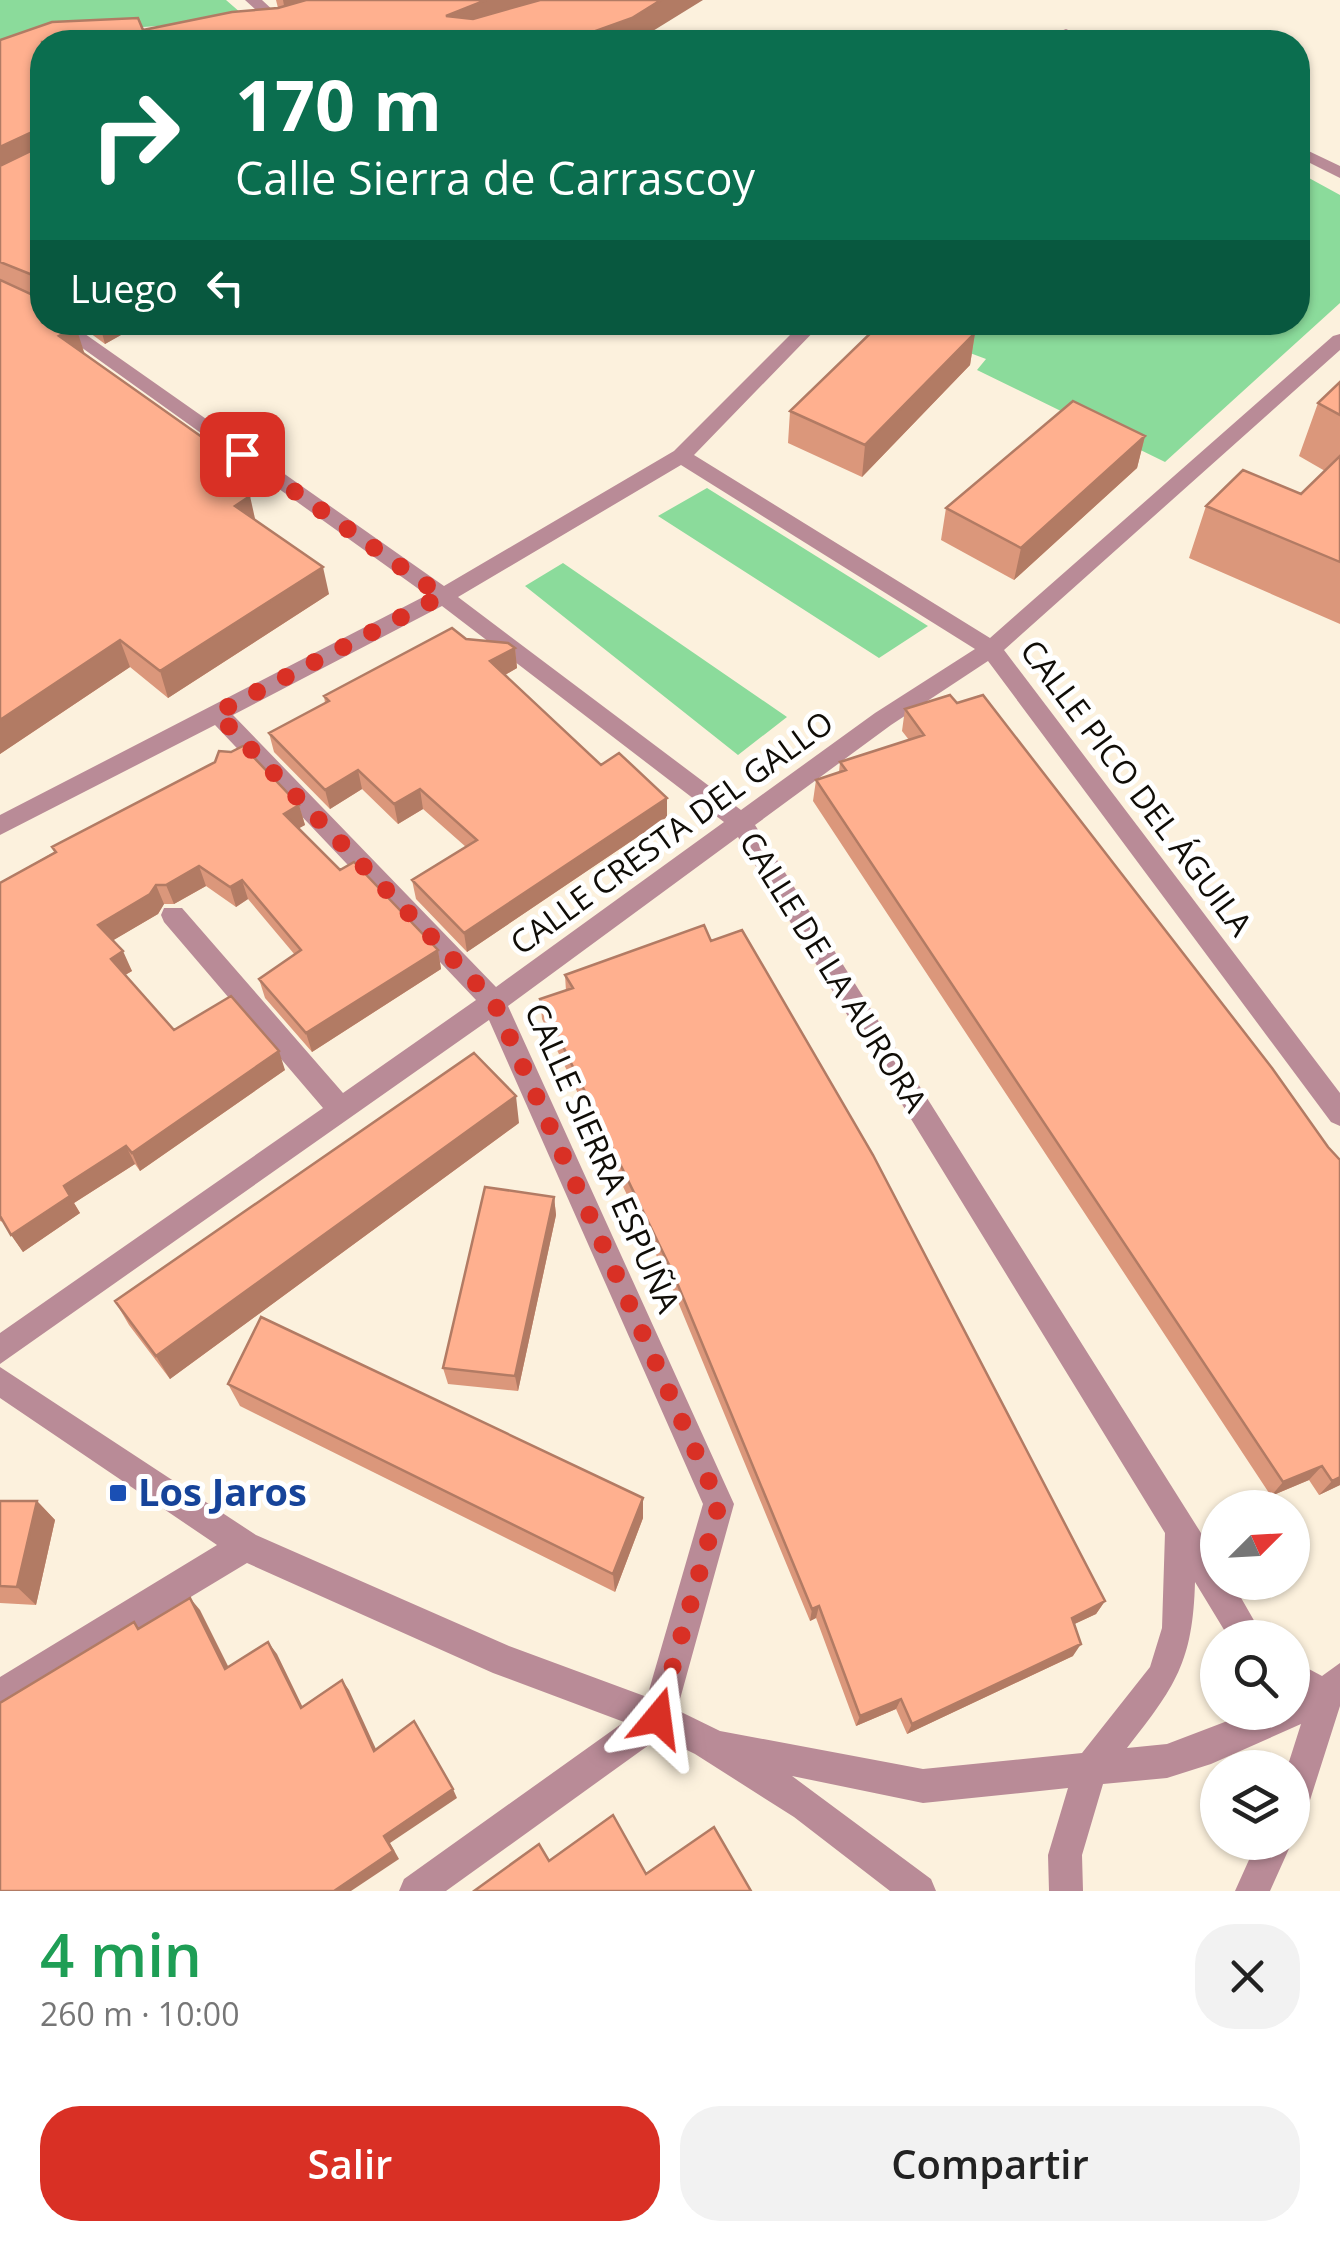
<!DOCTYPE html>
<html lang="es">
<head>
<meta charset="utf-8">
<style>
  body { margin:0; font-family:"Open Sans",sans-serif; background:#f2f2f2; color:#222; height:100vh; display:flex; flex-direction:column; font-size:38px; white-space:nowrap }
  * { box-sizing:border-box; margin:0 }
  p { font-size:32px; color:#767676 }
  .icon { flex:none; width:55px; height:55px; fill:none; stroke:currentColor; stroke-width:2; stroke-linecap:round; stroke-linejoin:round }
  .map { position:relative; height:1891px; overflow:hidden }
  .sheet { display:flex; flex-direction:column; background:#fff; flex:1 }
  .sheet>* { flex:none }
  .banner { position:absolute; left:30px; top:30px; width:1280px; height:305px; border-radius:40px; box-shadow:0 2px 8px #0004; background:#0b6e4f; color:#fff; overflow:hidden }
  .needle { width:65px; rotate:66deg }
  .buttons { position:absolute; left:1200px; top:1490px; display:grid; gap:20px }
  .buttons a { display:grid; place-items:center; width:110px; height:110px; border-radius:50%; background:#fff; box-shadow:0 2px 8px #0004; font-size:50px }
  .pin { position:absolute; display:grid; place-items:center; width:85px; height:85px; color:#fff; margin:-42px; border-radius:20px; box-shadow:0 5px 15px #0006 }
  .me { position:absolute; width:110px; margin:-55px; rotate:16deg; stroke-linejoin:round; filter:drop-shadow(0 0 8px #0008) }
  .turn { display:flex; align-items:center; gap:35px; height:210px; padding:0 40px; font-size:45px }
  .turn .icon { width:130px; height:130px; stroke-width:2.5 }
  .turn b { display:block; font-size:70px; line-height:85px }
  .then { display:flex; align-items:center; height:95px; padding:0 40px; background:#0003; gap:20px; font-size:38px }
  .round { display:grid; place-items:center; flex:none; width:105px; height:105px; border-radius:40px; background:#f2f2f2 }
  .summary { display:flex; align-items:center; justify-content:space-between; height:170px; padding:0 40px }
  h1 { font-size:60px; font-weight:600; line-height:75px; color:#1e9e55 }
  .primary-button { display:flex; gap:20px; margin-top:auto; padding:20px 40px }
  .primary-button a { flex:1; height:115px; border-radius:40px; background:#d93025; color:#fff; font-size:40px; font-weight:600; line-height:115px; text-align:center }
  .primary-button a+a { background:#f2f2f2; color:#222 }
  .map>svg:first-child { display:block }
  .green { fill:#8bdb9b }
  .lines { fill:none; stroke-linecap:round; stroke-linejoin:round }
  .minor { fill:#b98b97; fill-rule:evenodd }
  .wall { fill:#db977b }
  .shaded-wall { fill:#b27b64 }
  .building { fill:#ffb08f; stroke:#b27b64; stroke-width:2.5 }
  .route { stroke:#d93025; stroke-width:18; stroke-dasharray:0 32.4 }
  .transit-dot { fill:#1a4fb4; stroke:#fff; stroke-width:4 }
  .labels { text-anchor:middle; stroke-width:10; stroke-linejoin:round; paint-order:stroke }
  .street-label { font-size:32px; fill:#100d07; stroke:#fff }
  .near-transit-label { font-size:38px; font-weight:bold; fill:#164399; stroke:#fff; text-anchor:start }
</style>
</head>
<body>
<div class="map">
<svg width="1340" height="1891" viewBox="0 0 1340 1891">
  <rect width="100%" height="100%" fill="#fcf1dd"/>
  <path class="green" d="M0 0H226L249 20 67 32 0 53Z
    M1298 172 1340 195V303L1165 462 977 370 986 359 890 323 1298 322Z
    M707 488 928 626 879 658 658 516Z
    M563 563 787 717 738 755 525 586Z"/>
  <g class="lines">
    <path class="minor" d="M245 0H262L290 26 277 29Z
      M1066 29 1088 39 1091 42H1054L1061 31Z
      M1298 146 1340 166V178L1298 157Z
      M46 322H68L444 586 674 451 803 322H823L694 455 990 638 1333 336 1340 334V350L1004 650 1340 1093V1126L1331 1122 988 661 891 725 755 825 1218 1560V1582H1232L1264 1638H1229L1195 1582C1193 1662 1175 1687 1127 1748L1167 1744 1251 1712H1292V1696L1297 1698 1292 1695V1660L1322 1676 1340 1663V1706L1304 1819 1292 1824V1768H1287L1301 1724 1211 1764 1167 1778 1103 1784 1082 1855 1083 1891H1049L1048 1855 1068 1788 923 1803 792 1776 931 1879 936 1891H890L794 1817 695 1754 660 1737 446 1891H399L404 1879 624 1722 493 1673 247 1563 0 1712V1677L217 1545 0 1398V1367L256 1535 509 1646 647 1697 703 1504 489 1020 0 1364V1333L323 1108 164 922 161 915 164 908H182L343 1093 476 1000 215 725 0 835V815L427 595ZM681 465 975 649 875 713 741 810 458 597ZM442 606 724 822 496 987 233 715ZM738 837 1165 1533 1162 1628 1150 1667 1082 1753 923 1769 720 1731 677 1710 734 1504 508 1006Z
      M1257 1842H1292L1270 1891H1235Z"/>
  </g>
  <path class="wall" d="M276 0H703L42 42V322L85 355 233 459 239 486 237 487 256 521 329 594 168 698 130 667 0 754V40L143 30 278 8Z
    M75 322H144L105 344Z
    M975 333 970 365 862 477 788 443 790 411Z
    M1340 382V624L1189 558 1206 506 1301 494 1325 471 1299 456 1318 403Z
    M1145 436 1137 468 1014 580 941 540 946 508Z
    M466 639 515 648 517 668 505 675 601 765 667 798V817L467 952 416 899 412 880 466 847 423 809 398 824 362 789 330 809 274 752 269 733 325 703 324 696Z
    M905 709 1340 1160V1485L1319 1495 1309 1480 1271 1496 813 801 816 780 839 772 840 762 909 740 902 731Z
    M299 805 305 825 298 828 340 870 438 950 441 969 312 1052 265 998 259 979 295 955 248 899 236 907 206 886 174 904H164L158 914 113 940 132 971 125 975 174 1030 285 1070 140 1171 135 1164 74 1203 80 1213 23 1252 3 1222 0 1221V883L54 852 52 847Z
    M711 941 1105 1601 1096 1614 1074 1624 1073 1656 907 1734 896 1709 856 1726 816 1618 810 1621 673 1290 542 1019 540 999 566 991 565 975Z
    M519 1123 170 1379 129 1325 115 1301Z
    M554 1197 556 1215 518 1391 448 1384 443 1368Z
    M228 1384 643 1518 615 1592 240 1406Z
    M0 1501H37L55 1520 36 1605 0 1603Z"/>
  <path class="shaded-wall" d="M283 0H349L286 17Z
    M486 0H574L448 42 446 16Z
    M661 0H703L635 42H565Z
    M32 132 40 159 0 178V147Z
    M99 322H144L105 344Z
    M76 327 85 355 59 336Z
    M975 333 970 365 862 477 865 445Z
    M1145 436 1137 468 1014 580 1021 548Z
    M233 459 239 486 219 497 211 470Z
    M250 496 256 523 235 506Z
    M323 567 329 594 168 698 160 671Z
    M120 640 130 667 0 754V720Z
    M515 648 517 668 493 682 490 661Z
    M358 770 362 789 330 809 325 790Z
    M420 789 423 809 398 824 394 804Z
    M667 798V817L467 952 464 933Z
    M299 805 305 825 289 834 284 814Z
    M199 866 206 886 174 904 166 885Z
    M242 880 248 899 236 907 230 887Z
    M156 885 164 904 158 914 107 944 98 925Z
    M438 950 441 969 312 1052 306 1033Z
    M123 951 132 971 120 978 111 959Z
    M279 1051 285 1070 140 1171 132 1153Z
    M516 1096 519 1123 170 1379 156 1356Z
    M126 1146 135 1164 74 1203 80 1213 23 1252 11 1235 64 1186Z
    M554 1197 556 1215 518 1391 515 1376Z
    M1322 1466 1309 1480 1271 1496 1283 1482Z
    M1340 1477V1485L1319 1495 1332 1481Z
    M643 1498V1518L615 1592 613 1574Z
    M37 1501 55 1520 36 1605 17 1587Z
    M190 1598 200 1610 235 1680 225 1669Z
    M1105 1601 1096 1614 1064 1629 1072 1618Z
    M819 1606 816 1618 810 1621 812 1609Z
    M268 1642 277 1654 308 1718 301 1708Z
    M1081 1644 1073 1656 907 1734 912 1724Z
    M342 1680 349 1690 381 1760 374 1751Z
    M901 1699 896 1709 856 1726 860 1716Z
    M453 1789 457 1798 390 1843 399 1859 351 1891H334L384 1836Z"/>
  <path class="building" d="M306 0H486L446 16 473 19 540 0H661L632 18 565 42H42V291H37L35 276 0 262V166L35 149 37 133 32 132 0 147V40L52 22 138 18 143 30 232 12 278 8Z
    M0 280 33 295 42 302V322H70L76 327 59 336 233 459 211 470 250 496 235 506 323 567 160 671 120 640 0 720Z
    M882 322H949L975 333 865 445 790 411Z
    M1340 382V415L1318 403Z
    M1073 401 1145 436 1021 548 946 508Z
    M1340 456V562L1206 506 1243 470 1301 494Z
    M452 628 466 639 508 643 515 648 490 661 601 765 619 753 667 798 464 933 412 880 477 840 420 789 394 804 358 770 325 790 269 733 329 701 324 696Z
    M950 695 957 703 983 695 1272 1068 1328 1147 1340 1160V1477L1332 1481 1322 1466 1283 1482 816 780 846 770 840 762 924 735 905 709Z
    M243 746 299 805 284 814 340 870 354 862 438 950 306 1033 259 979 301 950 242 880 230 887 199 866 166 885H156L150 894 98 925 123 951 111 959 174 1030 231 996 279 1051 132 1153 126 1146 64 1186 70 1196 11 1235 0 1216V883L56 852 52 847 215 762 219 751 231 752Z
    M704 925 711 941 742 930 873 1155 1105 1601 1072 1618 1081 1644 912 1724 901 1699 860 1716 819 1606 812 1609 673 1273 540 999 573 988 565 975Z
    M474 1053 516 1096 156 1356 115 1301Z
    M485 1187 554 1197 515 1376 443 1368Z
    M261 1317 643 1498 613 1574 228 1384Z
    M0 1501H37L17 1587 0 1586Z
    M190 1598 225 1669 268 1642 301 1708 342 1680 374 1751 414 1721 453 1789 384 1836 393 1851 334 1891H0V1703L134 1622 138 1629Z
    M613 1815 646 1874 714 1827 751 1891H474L539 1844 549 1861Z"/>
  <g class="lines">
    <path class="route" d="M242 454 442 596 216 713 494 1002 719 1504 658 1718"/>
  </g>
  <rect class="transit-dot" x="108" y="1483" width="20" height="20" rx="5"/>
  <g class="labels">
    <g class="street-label">
      <text transform="translate(1136 788) rotate(53)" y="11">CALLE PICO DEL ÁGUILA</text>
      <text transform="translate(672 833) rotate(-36)" y="11">CALLE CRESTA DEL GALLO</text>
      <text transform="translate(833 972) rotate(58)" y="11">CALLE DE LA AURORA</text>
      <text transform="translate(602 1158) rotate(66)" y="11">CALLE SIERRA ESPUÑA</text>
    </g>
    <g class="near-transit-label">
      <text x="138" y="1506">Los Jaros</text>
    </g>
  </g>
</svg>
<div class="buttons">
<a><svg class="needle" viewBox="-14 -14 28 28"><path d="M0-13l5 13h-10z" fill="#e53935"/><path d="M0 13l5-13h-10z" fill="#767676"/></svg></a>
<a><svg class="icon" aria-label="search" viewBox="0 0 24 24"><circle cx="10" cy="10" r="6"/><path d="M15 15l6 6"/></svg></a>
<a><svg class="icon" aria-label="layers" viewBox="0 0 24 24"><path d="M12 4l9 5-9 5-9-5zM3 14l9 5 9-5"/></svg></a>
</div>
<div class="pin" style="left:242px;top:454px;background:#d93025"><svg class="icon" aria-label="arrive" viewBox="0 0 24 24"><path d="M6 21V4h12l-3 4 3 4H6"/></svg></div>
<svg class="me" style="left:658px;top:1718px" viewBox="-20 -20 40 40"><path d="M0-17L14 15 0 8-14 15z" fill="#d93025" stroke="#fff" stroke-width="4"/></svg>
<div class="banner">
<div class="turn"><svg class="icon" aria-label="right" viewBox="0 0 24 24"><path d="M7 20v-9h11M14 6l5 5-5 5"/></svg><div><b>170 m</b>Calle Sierra de Carrascoy</div></div>
<div class="then">Luego<svg class="icon" aria-label="left" viewBox="0 0 24 24"><path d="M17 20v-9H6M10 6l-5 5 5 5"/></svg></div>
</div>
</div>
<section class="sheet">
<div class="summary"><div><h1>4 min</h1><p>260 m · 10:00</p></div><a class="round"><svg class="icon" aria-label="close" viewBox="0 0 24 24"><path d="M6 6l12 12M18 6L6 18"/></svg></a></div>
<div class="primary-button"><a>Salir</a><a>Compartir</a></div>
</section>
</body>
</html>
